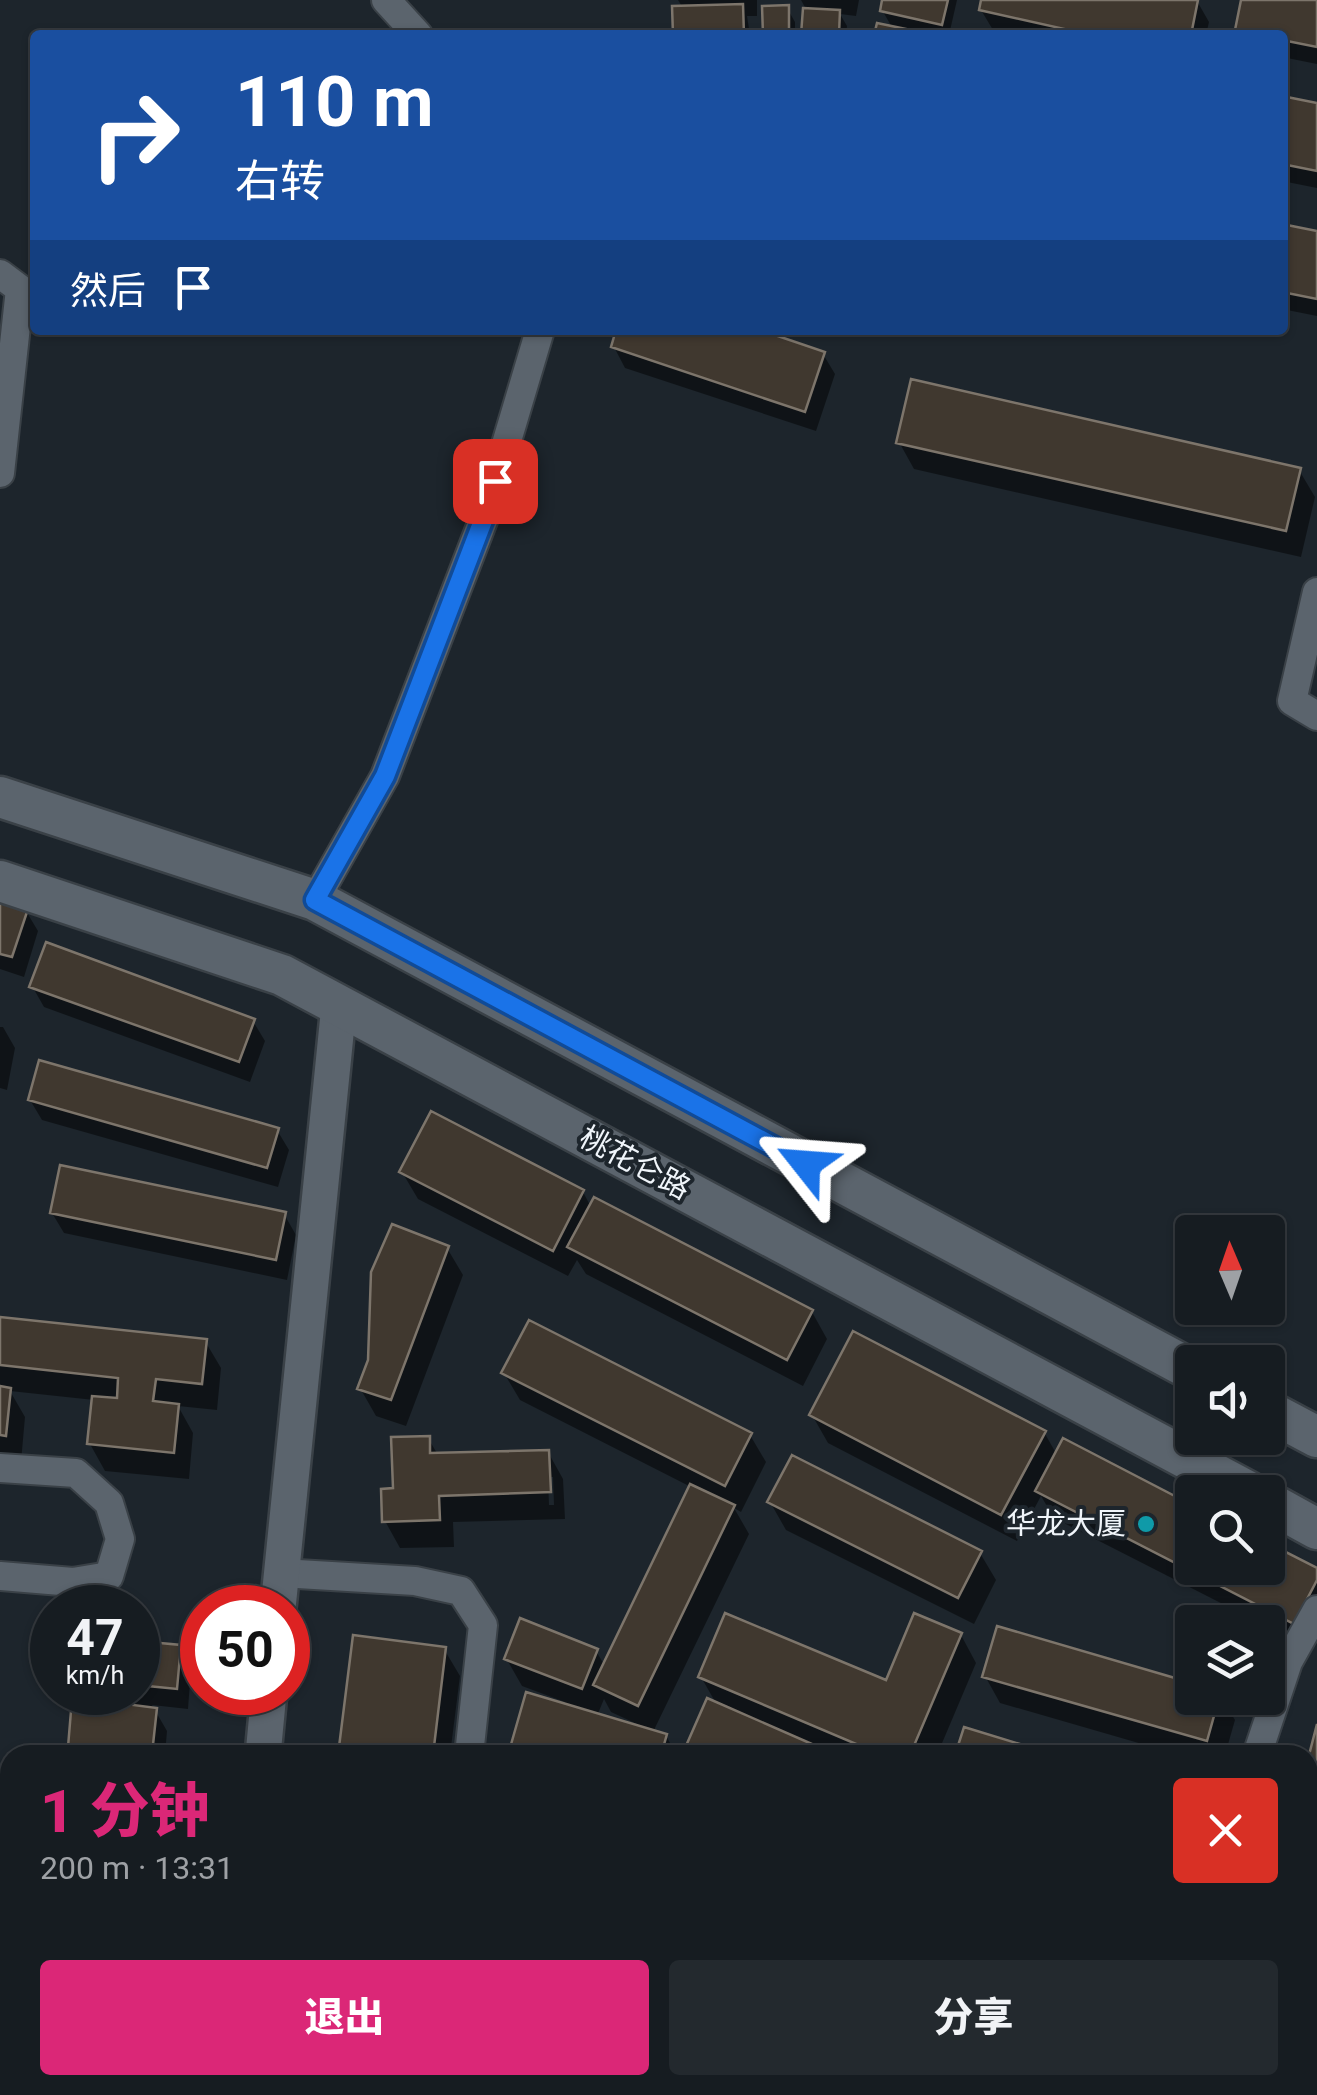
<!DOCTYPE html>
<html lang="zh">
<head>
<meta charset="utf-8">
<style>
  body { margin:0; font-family:Roboto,"Noto Sans SC",sans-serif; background:#23292e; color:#f1f3f6; height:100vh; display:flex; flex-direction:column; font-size:38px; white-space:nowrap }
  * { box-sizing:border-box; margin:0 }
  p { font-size:32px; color:#9ea1a5 }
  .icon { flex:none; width:55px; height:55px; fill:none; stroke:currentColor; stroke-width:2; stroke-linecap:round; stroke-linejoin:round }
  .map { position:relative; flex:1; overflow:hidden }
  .drawer { position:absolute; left:0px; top:1745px; width:1318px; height:350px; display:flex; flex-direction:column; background:#161c21; border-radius:30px 30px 0 0; box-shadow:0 2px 8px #0004,0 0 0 2px #353a3f }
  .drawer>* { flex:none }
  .guide { position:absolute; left:30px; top:30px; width:1258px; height:305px; border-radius:10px; box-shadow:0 2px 8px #0004,0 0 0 2px #353a3f; background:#1a4fa0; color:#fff; overflow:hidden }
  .needle { width:65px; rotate:358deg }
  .buttons { position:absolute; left:1175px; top:1215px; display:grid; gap:20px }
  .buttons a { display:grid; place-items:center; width:110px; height:110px; border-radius:10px; background:#161c21; box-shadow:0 2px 8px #0004,0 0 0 2px #353a3f; font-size:50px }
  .speed { position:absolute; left:30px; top:1585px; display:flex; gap:20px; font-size:50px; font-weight:700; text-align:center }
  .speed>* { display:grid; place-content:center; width:130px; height:130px; border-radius:50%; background:#161c21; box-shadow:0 2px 8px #0004,0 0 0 2px #353a3f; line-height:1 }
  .speed small { font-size:25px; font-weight:400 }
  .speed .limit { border:15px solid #d22; background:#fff; color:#111 }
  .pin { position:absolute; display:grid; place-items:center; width:85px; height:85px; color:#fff; margin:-42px; border-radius:20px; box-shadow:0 5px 15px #0006 }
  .me { position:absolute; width:110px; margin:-55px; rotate:298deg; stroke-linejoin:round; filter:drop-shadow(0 0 8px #0008) }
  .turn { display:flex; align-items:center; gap:35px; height:210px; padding:0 40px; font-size:45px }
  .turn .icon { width:130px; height:130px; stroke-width:2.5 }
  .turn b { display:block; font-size:70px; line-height:85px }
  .then { display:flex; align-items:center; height:95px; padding:0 40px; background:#0003; gap:20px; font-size:38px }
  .round { display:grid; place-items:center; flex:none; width:105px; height:105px; border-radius:10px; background:#23292e }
  .overview { display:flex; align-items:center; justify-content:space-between; height:170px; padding:0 40px }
  h1 { font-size:60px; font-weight:800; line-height:75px; color:#db2777 }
  .primary-button { display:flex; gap:20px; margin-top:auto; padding:20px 40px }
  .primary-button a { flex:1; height:115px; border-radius:10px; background:#db2777; color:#fff; font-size:40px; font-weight:800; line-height:115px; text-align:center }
  .primary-button a+a { background:#23292e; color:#f1f3f6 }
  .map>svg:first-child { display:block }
  .shadow { fill:#0007; fill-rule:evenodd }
  .building { fill:#40382f; stroke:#7d756b; stroke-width:2.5 }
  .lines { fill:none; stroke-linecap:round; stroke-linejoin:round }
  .minor-casing { stroke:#3a4147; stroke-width:32 }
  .tertiary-casing { stroke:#3a4147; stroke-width:40 }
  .secondary-casing { stroke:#3a4147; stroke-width:45 }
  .minor { stroke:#5b646d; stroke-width:28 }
  .tertiary { stroke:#5b646d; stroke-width:35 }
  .secondary { stroke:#5b646d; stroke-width:40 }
  .route-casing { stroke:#114b97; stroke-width:25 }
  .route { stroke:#1a73e8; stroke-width:18 }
  .culture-dot { fill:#0f9aa8; stroke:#1d252c; stroke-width:4 }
  .labels { text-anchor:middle; stroke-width:8; stroke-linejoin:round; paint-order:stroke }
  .street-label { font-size:30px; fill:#f0f5fa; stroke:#1d252c }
  .poi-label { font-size:30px; fill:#f0f5fa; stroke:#1d252c; text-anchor:end }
</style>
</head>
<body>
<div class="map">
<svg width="1317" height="2095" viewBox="0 0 1317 2095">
  <rect width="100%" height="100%" fill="#1d252c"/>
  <path class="shadow" d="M678 0H757V16H747L750 35H675L683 8Z
    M801 0H859L856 16 840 14 847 26 846 35H804L807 11Z
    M885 0H957L949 35H877L893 29 882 10Z
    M983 0H1191L1197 1 1209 22 1206 35H1014L993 30 981 10Z
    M1244 0H1317V64L1282 57V35H1241L1237 29Z
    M787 8 795 22V35H765Z
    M1282 99 1317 106V188L1282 181Z
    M1282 226 1317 233V316L1282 309Z
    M619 330H752L823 354 835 374 816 431 625 368 614 347Z
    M899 442 1299 470 1315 497 1301 557 914 469Z
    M0 902 26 911 38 931 24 977 0 969Z
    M32 986 253 1021 265 1041 250 1082 44 1007Z
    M0 1027H3L15 1048 7 1090 0 1088Z
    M30 1100 277 1130 289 1150 278 1187 42 1120Z
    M402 1172 583 1192 591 1207 812 1312 827 1339 803 1386 586 1274 577 1260 568 1276 418 1199Z
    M52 1213 284 1214 296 1235 287 1280 64 1233Z
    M447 1248 463 1275 406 1426 376 1416 360 1388 370 1361Z
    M0 1320 205 1341 221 1368 217 1410 178 1406 193 1433 189 1479 105 1471 90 1444 94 1400 10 1391 25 1417 21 1462 0 1460Z
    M504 1373 750 1435 766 1462 741 1512 734 1508 749 1534 653 1732 666 1736 677 1755H511L564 1706 565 1702 522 1686 506 1658 596 1651 605 1666 691 1487 520 1400ZM604 1699 611 1712 637 1724 636 1727 597 1716Z
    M812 1415 1044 1432 1057 1455 1064 1441 1192 1507V1568H1268V1546L1317 1571V1636L1310 1649 1268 1627V1622H1258L1054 1518 1041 1496 1017 1541 828 1443Z
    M428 1438 438 1455 548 1452 563 1479 565 1519 453 1522 454 1547 400 1548 385 1521 395 1491ZM548 1477H553L554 1505H549Z
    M770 1502 980 1553 996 1580 974 1624 786 1530Z
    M998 1630 1192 1685V1698H1222L1235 1720 1225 1755H1180L1000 1703 985 1676Z
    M961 1635 976 1663 937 1755H685L717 1705 701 1677 887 1684Z
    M138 1643 179 1647 191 1668 188 1709 152 1705 167 1731 165 1755H76L70 1746 75 1699 65 1698 62 1692H138Z
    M444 1649 460 1676 450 1755H341Z
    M1317 1733V1953L1308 1950V1769Z
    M0 1936 10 1937V2048L0 2034Z
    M1031 2085H1146L1151 2095H1034L1030 2088Z"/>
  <path class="building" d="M882 0H948L942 25 880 11Z
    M981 0H1198L1191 35H1091L979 10Z
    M1241 0H1317V47L1282 40V35H1260L1235 30Z
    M743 4 744 35H673L672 6Z
    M789 5V35H763L762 6Z
    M803 8 840 10 839 35H801Z
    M877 23 935 35H874Z
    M1282 96 1317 103V171L1282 164Z
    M1282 224 1317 231V299L1282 292Z
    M616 330H760L825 352 805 412 611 347Z
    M911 379 1301 468 1286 531 896 443Z
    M0 900 28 909 12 957 0 954Z
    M46 942 255 1019 239 1062 29 987Z
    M39 1060 279 1128 267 1168 28 1100Z
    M431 1111 584 1190 553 1251 399 1172Z
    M60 1165 286 1212 276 1260 50 1213Z
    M594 1197 813 1310 787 1360 567 1247Z
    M392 1224 449 1246 391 1400 357 1389 368 1360 371 1272Z
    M0 1317 207 1339 202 1384 156 1379 153 1401 179 1404 174 1453 87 1444 92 1396 117 1398 118 1378 0 1365Z
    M529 1320 752 1433 725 1486 501 1373Z
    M853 1331 1046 1431 1001 1515 809 1415Z
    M0 1386 11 1388 6 1436 0 1435Z
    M430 1436V1453L549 1450 551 1492 439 1496 440 1520 382 1522 381 1489 393 1488 391 1437Z
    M1063 1438 1192 1505V1568H1268V1543L1317 1568V1580L1294 1624 1035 1491Z
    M792 1455 982 1551 958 1598 767 1502Z
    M690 1484 735 1505 638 1706 593 1685Z
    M725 1613 886 1680 914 1613 962 1633 910 1755H882L698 1677Z
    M520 1618 598 1649 582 1689 504 1659Z
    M997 1626 1192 1683V1698H1219L1207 1741 982 1677Z
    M353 1635 446 1647 433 1755H338Z
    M138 1641 181 1645 177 1689 138 1685Z
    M95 1692H134L133 1705 157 1708 152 1754 68 1747 72 1699 94 1701Z
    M526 1692 667 1734 661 1755H508Z
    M707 1698 837 1755H682Z
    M1317 1724V1932L1308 1929V1759Z
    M964 1727 1056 1755H955Z
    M0 1933 10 1934V2029L0 2028Z
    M1028 2085H1132L1129 2095H1050L1027 2088Z
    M1258 2085H1306L1317 2088V2095H1255Z"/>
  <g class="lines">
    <g class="minor-casing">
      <path id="minor" d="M386 0 418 35
        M0 274 20 289 0 473
        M1317 592 1292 701 1317 716
        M315 900 385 776 484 518 540 330
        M0 1468 76 1473 109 1503 120 1539 109 1576 73 1582 0 1576
        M281 1573 415 1581 461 1591 483 1625 469 1755
        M1257 1755 1288 1662 1317 1610
        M1308 1974 1317 1977
        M0 2082 12 2095
        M680 2085 682 2095"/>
    </g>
    <g class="tertiary-casing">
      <path id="tertiary" d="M278 1608 339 1005
        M263 1755 269 1692
        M229 2095 230 2085"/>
    </g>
    <g class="secondary-casing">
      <path id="secondary" d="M0 797 315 900 1192 1370
        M0 881 282 975 1249 1492
        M1268 1411 1317 1437
        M1268 1502 1317 1529"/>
    </g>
    <use href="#minor" class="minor"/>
    <use href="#tertiary" class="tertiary"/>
    <use href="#secondary" class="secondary"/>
  </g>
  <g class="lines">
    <g class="route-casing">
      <path id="route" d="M495 481 484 518 385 776 315 900 806 1164"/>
    </g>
    <use href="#route" class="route"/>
  </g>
  <circle class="culture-dot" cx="1146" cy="1524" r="10"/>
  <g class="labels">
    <g class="street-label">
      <text transform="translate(635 1163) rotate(28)" y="10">桃花仑路</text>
    </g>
    <g class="poi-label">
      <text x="1126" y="1534">华龙大厦</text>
    </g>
  </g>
</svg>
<div class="buttons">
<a><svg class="needle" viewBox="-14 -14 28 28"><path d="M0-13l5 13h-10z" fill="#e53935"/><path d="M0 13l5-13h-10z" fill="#9ea1a5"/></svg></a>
<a><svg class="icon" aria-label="sound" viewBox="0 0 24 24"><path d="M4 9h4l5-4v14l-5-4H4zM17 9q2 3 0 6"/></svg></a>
<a><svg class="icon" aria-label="search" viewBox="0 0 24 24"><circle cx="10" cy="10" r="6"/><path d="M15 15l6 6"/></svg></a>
<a><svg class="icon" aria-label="layers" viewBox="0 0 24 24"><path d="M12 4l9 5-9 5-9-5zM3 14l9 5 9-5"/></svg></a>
</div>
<div class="speed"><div>47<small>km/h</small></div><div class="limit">50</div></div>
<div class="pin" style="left:495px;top:481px;background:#d93025"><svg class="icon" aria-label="arrive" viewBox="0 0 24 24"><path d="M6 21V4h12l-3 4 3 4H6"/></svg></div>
<svg class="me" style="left:806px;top:1164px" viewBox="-20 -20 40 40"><path d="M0-17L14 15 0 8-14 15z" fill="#1a73e8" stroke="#fff" stroke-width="4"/></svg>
<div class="guide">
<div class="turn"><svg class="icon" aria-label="right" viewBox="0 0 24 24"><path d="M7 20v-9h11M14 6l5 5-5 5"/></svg><div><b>110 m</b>右转</div></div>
<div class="then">然后<svg class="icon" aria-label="arrive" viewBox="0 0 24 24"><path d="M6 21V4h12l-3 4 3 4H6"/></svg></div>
</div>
<section class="drawer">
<div class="overview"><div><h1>1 分钟</h1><p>200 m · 13:31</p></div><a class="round" style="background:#d93025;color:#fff"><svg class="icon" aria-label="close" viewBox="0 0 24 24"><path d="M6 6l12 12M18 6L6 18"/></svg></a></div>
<div class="primary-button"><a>退出</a><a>分享</a></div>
</section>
</div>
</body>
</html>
